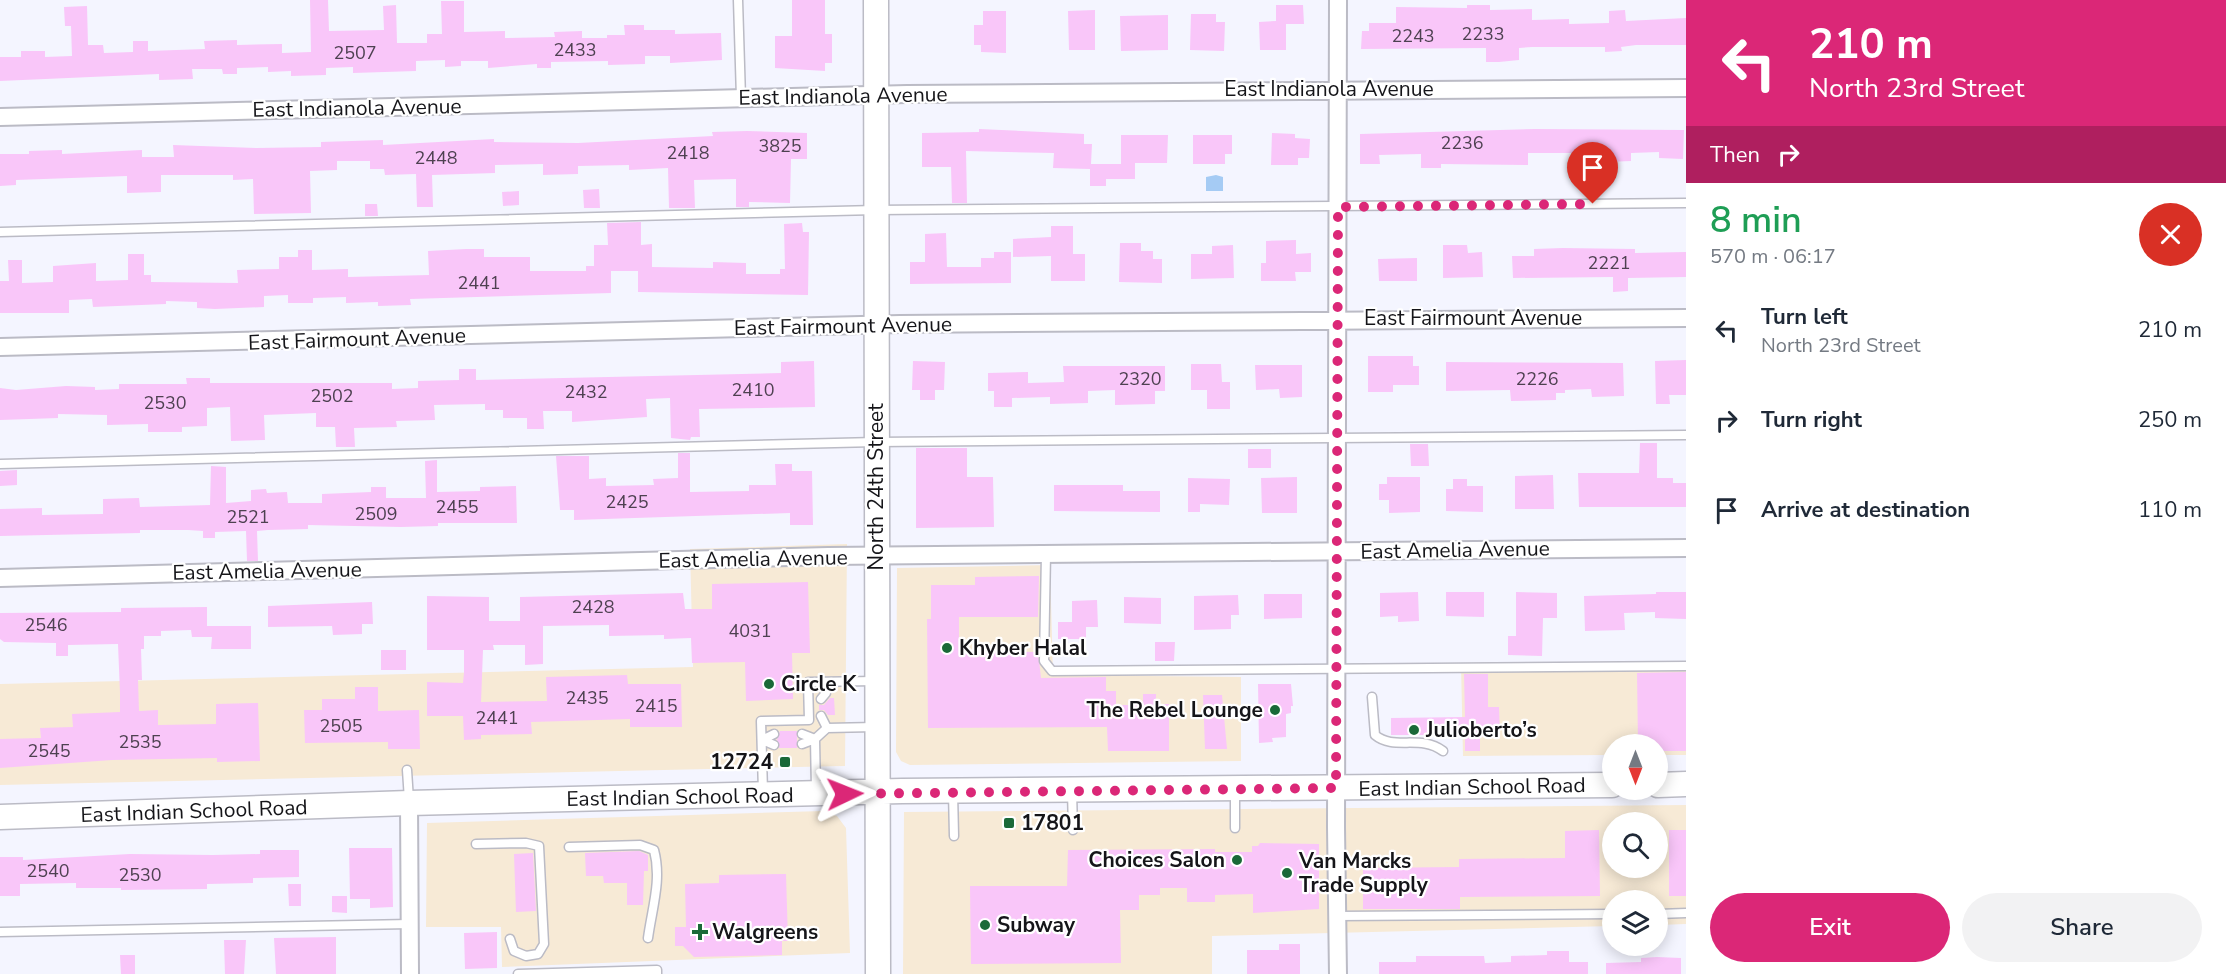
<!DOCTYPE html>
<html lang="en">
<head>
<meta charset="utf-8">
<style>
  body { margin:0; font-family:"Nunito Sans",sans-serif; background:#f2f2f3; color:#1f2937; height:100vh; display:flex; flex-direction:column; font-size:22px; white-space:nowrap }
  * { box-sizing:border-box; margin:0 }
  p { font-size:20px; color:#747a83 }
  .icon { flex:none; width:33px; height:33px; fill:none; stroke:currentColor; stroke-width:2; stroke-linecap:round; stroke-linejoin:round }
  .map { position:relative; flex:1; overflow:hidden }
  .sheet { display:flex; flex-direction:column; background:#fff; width:540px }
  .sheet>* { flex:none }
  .hud { background:#db2777; color:#fff; overflow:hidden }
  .needle { width:39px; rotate:180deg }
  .fabs { position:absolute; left:1602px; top:734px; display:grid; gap:12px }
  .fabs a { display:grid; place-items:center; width:66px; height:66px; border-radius:50%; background:#fff; box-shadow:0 3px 15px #0003; font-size:30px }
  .pin { position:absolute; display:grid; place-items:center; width:51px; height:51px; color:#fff; margin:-62px -26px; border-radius:50% 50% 50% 0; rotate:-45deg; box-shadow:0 0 6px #0007 }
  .pin .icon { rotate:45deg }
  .me { position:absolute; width:66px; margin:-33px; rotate:88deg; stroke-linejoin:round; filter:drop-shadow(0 0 4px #0008) }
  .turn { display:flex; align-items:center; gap:21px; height:126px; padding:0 24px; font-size:27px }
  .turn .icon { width:78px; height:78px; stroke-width:2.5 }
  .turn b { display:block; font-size:42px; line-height:51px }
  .then { display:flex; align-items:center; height:57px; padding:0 24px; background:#0003; gap:12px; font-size:22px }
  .round { display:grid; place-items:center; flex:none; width:63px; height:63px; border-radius:32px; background:#f2f2f3 }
  .overview { display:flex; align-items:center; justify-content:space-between; height:102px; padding:0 24px }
  h1 { font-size:36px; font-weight:600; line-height:45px; color:#1e9e55 }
  .action { display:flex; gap:12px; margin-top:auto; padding:12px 24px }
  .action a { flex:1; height:69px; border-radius:36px; background:#db2777; color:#fff; font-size:24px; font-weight:600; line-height:69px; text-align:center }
  .action a+a { background:#f2f2f3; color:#1f2937 }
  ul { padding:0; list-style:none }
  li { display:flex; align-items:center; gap:18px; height:90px; padding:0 24px }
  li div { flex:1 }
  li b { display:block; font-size:22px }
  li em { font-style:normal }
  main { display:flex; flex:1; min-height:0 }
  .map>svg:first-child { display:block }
  .commercial { fill:#f7ead6; fill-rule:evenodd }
  .water { fill:#a5cbf4 }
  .building { fill:#f9c6f9 }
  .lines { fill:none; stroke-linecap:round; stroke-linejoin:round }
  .lane-casing { stroke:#bbbbc5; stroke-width:11 }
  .street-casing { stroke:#bbbbc5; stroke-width:20 }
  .secondary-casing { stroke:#bbbbc5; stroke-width:27 }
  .lane { stroke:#fff; stroke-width:8 }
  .street { stroke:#fff; stroke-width:16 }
  .secondary { stroke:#fff; stroke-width:24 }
  .route { stroke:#db2777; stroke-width:10; stroke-dasharray:0 18 }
  .poi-dot { fill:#1a6938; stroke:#fff; stroke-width:2 }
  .labels { text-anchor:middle; stroke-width:4.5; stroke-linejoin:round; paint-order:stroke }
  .number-label { font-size:18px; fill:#4e4151 }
  .street-label { font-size:21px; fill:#151519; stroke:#fff }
  .poi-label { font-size:21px; font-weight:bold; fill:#151519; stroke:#fff; text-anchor:start }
</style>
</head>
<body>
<main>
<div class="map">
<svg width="1686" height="974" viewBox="0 0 1686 974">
  <rect width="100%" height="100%" fill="#f4f5ff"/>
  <path class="commercial" d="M847 544 845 766 0 785V684L693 667 690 549Z
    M1050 565 1053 675 1241 677V761L910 765 901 761 896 752 897 568Z
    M1686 662V755H1658V744H1612V755L1463 756 1461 665Z
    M1686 805V924L1658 925V900H1612V926L1212 936V974H903L904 812ZM1612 822H1658V867H1612Z
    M823 811 837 816 846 828 850 953 502 967 501 927H426L427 823Z"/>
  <path class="water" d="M1216 175 1223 177V191H1206V177Z"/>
  <path class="building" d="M310 0H328L329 31 384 30 383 6 396 5 397 43H427V34H442L441 1H464V32L505 31V38L555 37 554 32 582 31V38H607V35H625L624 25H644V30H675V34L721 33 722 60 670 63V56H645V64L608 65V61L551 62V68H537V64L488 68V61H461V66L445 67V60L416 61V71L353 73V67L326 68V75L291 76V71L268 72V67L237 68V74H223L222 69H192L193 79 159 80V74L0 81V57H21V51H45V57L72 56 71 26H65L64 7 87 6 88 45H103L104 53 133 52V41H148V51L205 49 204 41 237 40V45L282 44V53L311 52Z
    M792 0H825V34H832V63H825V71L775 68V36H792Z
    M1276 5H1303L1304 24H1286V50H1260L1259 22 1276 21Z
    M1467 5H1490V10L1532 9V20L1569 19V24L1609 23V11L1625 10 1626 21 1686 18V45H1636L1621 47 1622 51 1605 52V47H1532L1519 48V60L1499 62H1486V48L1361 49 1362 31H1369V23H1396V7L1467 8Z
    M1095 10V50H1069L1068 11Z
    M983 11H1006V53L981 52V45H974V25H983Z
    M1191 14H1216V22H1225L1224 51 1190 50Z
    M1168 15V50L1121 51 1120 16Z
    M979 129 1084 134V144H1092L1091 164H1121V135H1168L1167 163H1135V179H1106V186H1090V169L1053 168 1054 153 966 151 967 203H952L951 167H922V133L979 132Z
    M1535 129 1684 130 1683 159 1659 158V152L1631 153V161L1607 162 1606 172 1589 171 1590 153H1528V165L1441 164V168H1421V154L1379 155 1380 164H1360V134Z
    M747 131 807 133V159H791L790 203 749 202V207H736V179L694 180 695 208H669L668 168 629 170V165L578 166V174L543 175V164L495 165V173L432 175 433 207H417L416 174 385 175 384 169H370V161H337V170L310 171 311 213 254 214 253 179 233 180V175H161V192L127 193V176L16 180V185L0 186V154H29V151L62 150V154L142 150V157H174L173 145 256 148 321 147V142L383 140V145L494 139V142L578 143 713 136 712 132Z
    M1272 133 1295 134V138L1310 139 1309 158H1298V165H1271Z
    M1193 135H1232V154H1225V164H1193Z
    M599 189 600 208H584L583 190Z
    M519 191V205L503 206 502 192Z
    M365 204H377L378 216H365Z
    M641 222V245L652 244V267L713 268V262L746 263V274H780V269H785L784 224 802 223 803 232H809L808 295 638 292V271H611V293L410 299 411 305 378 306V302L346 303V297L313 298V303H288V295L264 296V307L215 309 197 308V302L166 301V304L93 307 92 299 69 300V313H0V281H9L8 260H22V283L53 282V266L96 263V281L128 280V254H144V275H151V282L238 283 237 270 279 269V257H298V250H312V270L348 269V277L429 275 428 251 466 249H484V257H530V271H586V266H594V245H608L607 223Z
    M1051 226H1073V254H1085V281H1051V256L1013 257V239L1051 237Z
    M946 233 947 267H981V258H994V252H1011V283L910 284V262H925V234Z
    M1296 240V254L1311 253V272H1295L1296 281H1261V263H1266V241Z
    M1120 243H1141V251H1153V259H1162V283L1119 282Z
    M1233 245 1234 278 1191 279V254H1212V246Z
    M1443 245H1467L1468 253 1482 252 1483 277 1443 278Z
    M1563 248 1635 249V253L1686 252V277L1628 278V291L1613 292V277L1513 278 1512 256H1534V249Z
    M1417 258V281H1379L1378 259Z
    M1368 356H1413V366H1419V385H1393V392H1368Z
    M1686 360V395H1669L1670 404H1656L1655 361Z
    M814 361 815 407 699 409 700 437H691L690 440 671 438 670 398 646 399 647 417 572 422V411H543L544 429H527V418H503V410H485V404L434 405 435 420 396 421 397 427 354 428 355 447H336L335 427H316V413L264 415 265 440 231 441 230 407 207 408V426L182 427V432H148V424L107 425V415L58 414V418L0 420V388L16 390 66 386 95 387V390L119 389V384H187L186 378H210V383H392V389L418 388V381L459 380V369H476V380L781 373V362Z
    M913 361 945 362 944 390H935V400H920V390H912Z
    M1446 362 1623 363 1624 396 1592 397 1591 389 1565 390V393H1556V400L1511 401 1510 390 1446 391Z
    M1191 364H1221L1222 382H1230V409H1207V390H1191Z
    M1255 365H1302V397L1280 398 1279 389 1256 390Z
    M1063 366H1165V391H1155V404L1115 405V390L1088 391V403L1050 404V397L1012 398V407H994V391H988V373L1028 372V383L1064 382Z
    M1640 443H1657V478H1673V483H1686V507H1579L1578 473H1639Z
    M1410 444H1428L1429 466H1411Z
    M916 448H967V477H993L994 527 916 528Z
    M1248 449H1271V468H1248Z
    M678 453H690V492L749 491V485H776L775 464H792V471H812L813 525H790V513L574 520V510H560L556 456H589V479L606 478V486L654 485 653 479 678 478Z
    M437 460V492L480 491V487L516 486 517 523H438V526L401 527 308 525V529L268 530 257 531 258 561H247L246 531 215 532V538H203V531L188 530H140V533L0 536V509L42 508V515L103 514V499L139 498 140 507 210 505 211 466 226 467V503L251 501V490L266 489 267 493 287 492 288 503H322V494L371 492V487H386V498H426L425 461Z
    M17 470V485L0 486V471Z
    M1553 475 1554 509H1515V476Z
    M1297 477V513H1262L1261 478Z
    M1387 477H1420V512L1389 513V500H1379V484H1387Z
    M1188 478 1230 479 1229 505 1200 504V512H1188Z
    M1453 479H1467V486H1483V512L1446 511V489H1453Z
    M1054 485H1123V491H1160V512L1054 511Z
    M1039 576 1038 617H959V651L1038 652 1041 678 1106 677V691H1116V705H1143V694H1156V704H1169V751H1108L1107 727 928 728 927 619H931V585H975V577Z
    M808 582 810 653H792L793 699 746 701 745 662 692 663 691 638 664 639V635L609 636V625L543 626V664L525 665V645H493L494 650H483L481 702 547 701 546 677 627 675 628 684H681L682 727H630V719L531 722 532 734 481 735V739L464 740 463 716H427V682L463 683 464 673V650H427V596L489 597V621H520V597L683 593 685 609H712V584Z
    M1418 592 1419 621 1398 622V616L1380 617V593Z
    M1446 592H1484V617L1446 616Z
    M1516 592 1557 593V618H1543L1542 656 1508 655V636H1516Z
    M1656 592H1686V619L1655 618V612L1624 613 1625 630 1585 631 1584 596 1656 594Z
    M1264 594H1302V618L1264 619Z
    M1238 595 1239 615H1231V629L1194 630V596Z
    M1124 597 1161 598V624L1124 623Z
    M1097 600 1098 627H1086V639H1058V622H1072V601Z
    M372 602 373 624H362V634L333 635 332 626 268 627V606Z
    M207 607V626H251V649H211L212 637H192L191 630 161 631V636H144V649H141L142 680H138L139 711 158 710V725L216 724V704L258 703 260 761 217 762V758L112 760 0 768V739L41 738 40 728 73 727 72 714 120 712V693L118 644 68 645V656H56V643L4 642 0 639V613L121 612V608Z
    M1155 642H1175L1174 661H1155Z
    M381 650H406V670H381Z
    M1686 672V751H1658V744H1638L1637 673Z
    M1464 674H1488V707H1499L1500 737H1480V751H1465V735H1391V718L1465 717Z
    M1258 684H1291L1293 706H1291V713L1286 714V737L1272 738 1273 742 1259 743Z
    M355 687H378V711L419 710 420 749H388V742L305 743 304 710H322V699H355Z
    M1203 695H1222L1227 749H1205Z
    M830 698H834L835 715H828L824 710H819V705H824Z
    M780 731H797V748H779L777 740Z
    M1599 830 1600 896 1460 897V909H1363V868L1459 867V859L1565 858V831Z
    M1669 830H1686V896H1669Z
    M1260 843 1319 844V909L1253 913V894L1215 895V902H1187V888H1160V895H1139V910H1120L1121 963 971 964 970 886H1067L1068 850 1215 849V852H1252V846H1258Z
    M349 848H392L393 907 370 908V899H350Z
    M260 850H299V877L253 878V883L207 884V889L121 890V888H76V883L20 884V896H0V857H23V860L130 854 213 855 260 854Z
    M639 851 648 855V871H644L643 905H627V883H604L603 876H586L585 853Z
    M533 853 536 911 516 912 514 854Z
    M786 874 788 941H782V955L694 957 683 946H675V927H686L685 884 719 883V875Z
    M288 884H301V906H289Z
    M332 896H347V913L332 912Z
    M497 932V968L465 969 464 933Z
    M336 937V974H276L274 938Z
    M224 940H246L244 974H225Z
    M1279 944H1300V974H1247V950H1279Z
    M1547 951H1569V962H1588V974H1379V962H1416V956H1484L1485 963 1511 962V956L1547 955Z
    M120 955H135V974H121Z
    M1657 957 1681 958V974H1606V963L1641 962V958Z"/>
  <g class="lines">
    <g class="lane-casing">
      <path id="lane" d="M738 0 741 98
        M0 232 876 210 1686 203
        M0 464 876 442 1686 435
        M1046 554 1044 661 1052 671 1686 666
        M1372 697 1375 735C1394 751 1420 734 1443 751
        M821 699 826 693V682
        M827 728 875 727
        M774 734 762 740 774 745
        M802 734 815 739 802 744
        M407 770 409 800
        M1235 789V828
        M816 790 815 739 827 728 821 716
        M1072 791 1073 830
        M763 792 761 721 809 720 808 682 876 681
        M953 792 954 836
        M476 844 526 843 539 846 544 944 538 954 526 956 514 951 510 939
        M569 847 640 845 654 850C662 880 652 908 648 938
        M1658 914 1686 913
        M1337 916 1612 914
        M0 932 410 924
        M518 974 657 970V974"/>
    </g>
    <g class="street-casing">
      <path id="street" d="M1338 0 1336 827 1338 974
        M0 117 907 94 1686 88
        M0 347 900 324 1686 318
        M0 578 828 556 1686 548
        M409 803 410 974"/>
    </g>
    <g class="secondary-casing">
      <path id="secondary" d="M876 0 878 974
        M1658 785 1686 784
        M0 817 409 803 902 791 1612 785"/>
    </g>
    <use href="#lane" class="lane"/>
    <use href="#street" class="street"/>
    <use href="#secondary" class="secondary"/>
  </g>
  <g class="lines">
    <path class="route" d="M845 794 1336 788 1338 207 1593 204"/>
  </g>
  <g class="poi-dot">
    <circle cx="947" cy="648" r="6"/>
    <circle cx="769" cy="684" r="6"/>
    <circle cx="1275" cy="710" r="6"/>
    <circle cx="1414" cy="730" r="6"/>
    <rect x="779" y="756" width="12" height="12" rx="3"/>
    <rect x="1003" y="817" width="12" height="12" rx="3"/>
    <circle cx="1237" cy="860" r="6"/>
    <circle cx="1287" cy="873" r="6"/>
    <circle cx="985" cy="925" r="6"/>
    <path d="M697 923h6v6h6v6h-6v6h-6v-6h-6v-6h6z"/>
  </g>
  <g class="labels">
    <g class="number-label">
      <text x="1483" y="40">2233</text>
      <text x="1413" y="42">2243</text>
      <text x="575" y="56">2433</text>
      <text x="355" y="59">2507</text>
      <text x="1462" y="149">2236</text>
      <text x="780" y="152">3825</text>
      <text x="688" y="159">2418</text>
      <text x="436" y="164">2448</text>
      <text x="1609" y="269">2221</text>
      <text x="479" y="289">2441</text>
      <text x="1140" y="385">2320</text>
      <text x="1537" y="385">2226</text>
      <text x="753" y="396">2410</text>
      <text x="586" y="398">2432</text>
      <text x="332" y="402">2502</text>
      <text x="165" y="409">2530</text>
      <text x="627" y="508">2425</text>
      <text x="457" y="513">2455</text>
      <text x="376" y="520">2509</text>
      <text x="248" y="523">2521</text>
      <text x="593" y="613">2428</text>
      <text x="46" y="631">2546</text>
      <text x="750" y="637">4031</text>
      <text x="587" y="704">2435</text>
      <text x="656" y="712">2415</text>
      <text x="497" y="724">2441</text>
      <text x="341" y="732">2505</text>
      <text x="140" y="748">2535</text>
      <text x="49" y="757">2545</text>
      <text x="48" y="877">2540</text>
      <text x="140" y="881">2530</text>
    </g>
    <g class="street-label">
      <text x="1329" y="96">East Indianola Avenue</text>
      <text transform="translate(843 96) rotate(-1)" y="7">East Indianola Avenue</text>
      <text transform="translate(357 108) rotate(-1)" y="7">East Indianola Avenue</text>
      <text x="1473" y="325">East Fairmount Avenue</text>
      <text transform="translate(843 326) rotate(-1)" y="7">East Fairmount Avenue</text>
      <text transform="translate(357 339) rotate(-2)" y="7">East Fairmount Avenue</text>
      <text transform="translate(876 487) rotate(-90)" y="7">North 24th Street</text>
      <text transform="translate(1455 550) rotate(-1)" y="7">East Amelia Avenue</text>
      <text transform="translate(753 559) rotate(-1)" y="7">East Amelia Avenue</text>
      <text transform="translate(267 571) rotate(-1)" y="7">East Amelia Avenue</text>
      <text transform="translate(1472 787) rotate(-1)" y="7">East Indian School Road</text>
      <text transform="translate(680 797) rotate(-1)" y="7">East Indian School Road</text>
      <text transform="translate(194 811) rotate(-2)" y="7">East Indian School Road</text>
    </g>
    <g class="poi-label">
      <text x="959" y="655">Khyber Halal</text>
      <text x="781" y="691">Circle K</text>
      <text x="1263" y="717" text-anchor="end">The Rebel Lounge</text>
      <text x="1426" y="737">Julioberto’s</text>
      <text x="773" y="769" text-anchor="end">12724</text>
      <text x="1021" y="830">17801</text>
      <text x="1225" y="867" text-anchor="end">Choices Salon</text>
      <text x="1299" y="868">Van Marcks<tspan x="1299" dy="24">Trade Supply</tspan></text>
      <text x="997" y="932">Subway</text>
      <text x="712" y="939">Walgreens</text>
    </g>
  </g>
</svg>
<div class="fabs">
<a><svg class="needle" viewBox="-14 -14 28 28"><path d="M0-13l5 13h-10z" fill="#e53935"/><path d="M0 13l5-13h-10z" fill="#747a83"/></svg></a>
<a><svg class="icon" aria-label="search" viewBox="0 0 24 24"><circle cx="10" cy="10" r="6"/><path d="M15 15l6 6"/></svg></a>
<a><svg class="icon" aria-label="layers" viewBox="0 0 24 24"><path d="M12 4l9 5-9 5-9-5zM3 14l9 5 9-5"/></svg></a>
</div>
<div class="pin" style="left:1593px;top:204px;background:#d93025"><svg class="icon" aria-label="arrive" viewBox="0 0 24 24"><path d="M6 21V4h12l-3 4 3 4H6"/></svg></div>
<svg class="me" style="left:845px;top:794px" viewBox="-20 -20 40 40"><path d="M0-17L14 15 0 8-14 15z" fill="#db2777" stroke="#fff" stroke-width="4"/></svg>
</div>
<section class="sheet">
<div class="hud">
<div class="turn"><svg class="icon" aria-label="left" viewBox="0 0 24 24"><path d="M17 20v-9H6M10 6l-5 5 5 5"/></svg><div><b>210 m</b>North 23rd Street</div></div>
<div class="then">Then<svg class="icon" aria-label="right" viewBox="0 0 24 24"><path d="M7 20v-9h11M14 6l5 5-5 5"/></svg></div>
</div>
<div class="overview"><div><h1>8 min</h1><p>570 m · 06:17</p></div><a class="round" style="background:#d93025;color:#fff"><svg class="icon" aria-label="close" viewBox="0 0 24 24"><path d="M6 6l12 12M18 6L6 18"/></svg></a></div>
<ul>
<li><svg class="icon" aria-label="left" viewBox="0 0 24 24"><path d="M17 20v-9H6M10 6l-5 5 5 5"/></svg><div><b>Turn left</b><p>North 23rd Street</p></div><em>210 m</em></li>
<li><svg class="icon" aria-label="right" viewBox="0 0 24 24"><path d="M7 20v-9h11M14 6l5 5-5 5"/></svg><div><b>Turn right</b></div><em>250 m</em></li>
<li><svg class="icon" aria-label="arrive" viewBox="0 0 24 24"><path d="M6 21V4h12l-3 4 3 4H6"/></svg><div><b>Arrive at destination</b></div><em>110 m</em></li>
</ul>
<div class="action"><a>Exit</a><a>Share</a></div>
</section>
</main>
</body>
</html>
